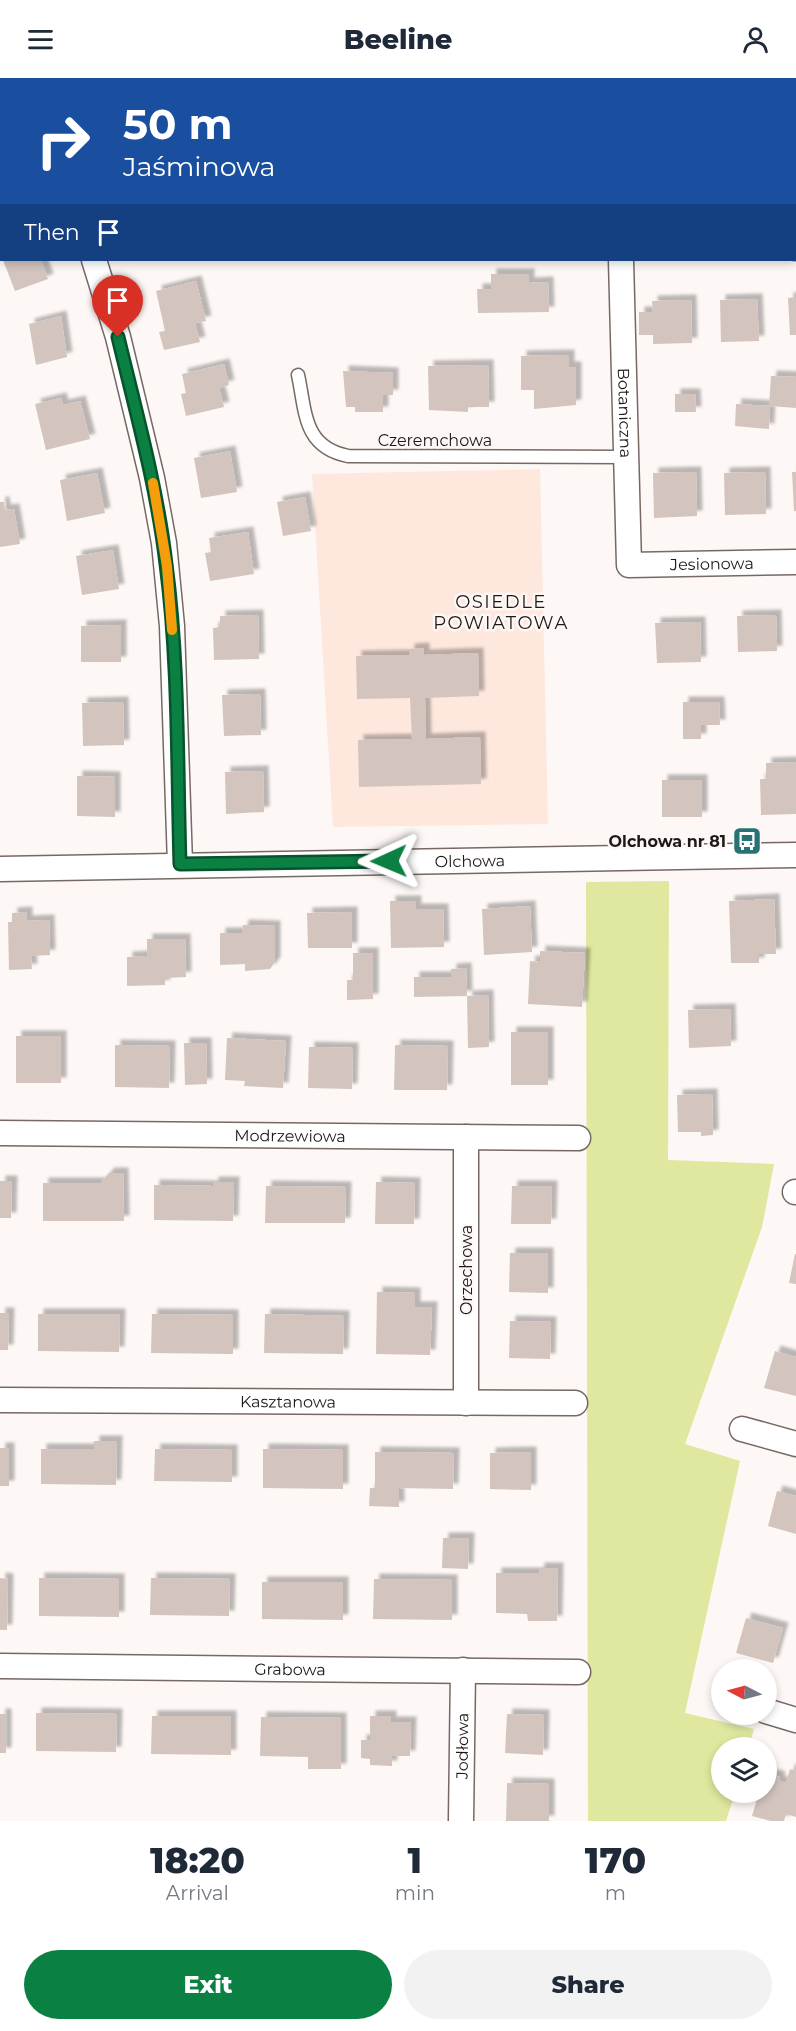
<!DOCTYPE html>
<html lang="en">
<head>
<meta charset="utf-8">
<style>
  body { margin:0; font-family:Montserrat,sans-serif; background:#f2f2f3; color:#1f2937; height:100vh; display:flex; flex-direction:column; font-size:22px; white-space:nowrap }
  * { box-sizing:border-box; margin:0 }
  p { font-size:20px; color:#747a83 }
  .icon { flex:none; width:33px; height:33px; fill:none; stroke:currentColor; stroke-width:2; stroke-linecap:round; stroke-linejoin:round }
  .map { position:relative; height:1743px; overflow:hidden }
  .panel { display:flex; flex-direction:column; background:#fff; flex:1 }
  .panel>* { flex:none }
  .top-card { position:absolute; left:0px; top:0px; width:796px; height:183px; box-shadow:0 3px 9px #0003; background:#1a4fa0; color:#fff; overflow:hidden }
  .needle { width:39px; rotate:276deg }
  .controls { position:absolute; left:711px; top:1581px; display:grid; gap:12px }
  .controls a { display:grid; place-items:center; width:66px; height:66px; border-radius:50%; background:#fff; box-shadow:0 3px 9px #0003; font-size:30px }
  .pin { position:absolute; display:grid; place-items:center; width:51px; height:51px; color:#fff; margin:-62px -26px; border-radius:50% 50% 50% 0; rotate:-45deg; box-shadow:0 0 6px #0007 }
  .pin .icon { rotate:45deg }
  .me { position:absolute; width:66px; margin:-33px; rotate:269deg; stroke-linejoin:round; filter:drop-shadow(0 0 4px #0008) }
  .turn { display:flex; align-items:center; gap:21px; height:126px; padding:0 24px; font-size:27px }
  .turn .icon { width:78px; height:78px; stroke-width:2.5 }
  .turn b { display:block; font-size:42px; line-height:51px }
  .then { display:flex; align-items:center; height:57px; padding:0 24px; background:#0003; gap:12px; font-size:22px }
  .eta { display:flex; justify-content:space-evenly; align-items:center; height:102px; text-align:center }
  .eta b { font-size:36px; font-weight:800; line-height:42px }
  .button { display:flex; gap:12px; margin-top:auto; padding:12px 24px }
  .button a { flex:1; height:69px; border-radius:36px; background:#0b8043; color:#fff; font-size:24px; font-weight:800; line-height:69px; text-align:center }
  .button a+a { background:#f2f2f3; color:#1f2937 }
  header { display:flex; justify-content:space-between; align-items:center; height:78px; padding:0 24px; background:#fff; font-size:27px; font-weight:800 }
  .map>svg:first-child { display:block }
  .built { fill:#fee7dd }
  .green { fill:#dfe89e }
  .building { fill:#d3c4be; filter:url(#shadow) }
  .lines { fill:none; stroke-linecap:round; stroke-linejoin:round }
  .lane-casing { stroke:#766964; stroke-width:15 }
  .street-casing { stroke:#766964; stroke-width:27 }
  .lane { stroke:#fff; stroke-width:12 }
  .street { stroke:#fff; stroke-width:24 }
  .route-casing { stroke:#07532c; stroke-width:15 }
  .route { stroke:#0b8043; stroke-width:10 }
  .slow { stroke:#f59e0b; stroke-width:10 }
  .labels { text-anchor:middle; stroke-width:5; stroke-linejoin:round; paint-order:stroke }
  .street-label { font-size:16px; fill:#1e1917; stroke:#fdf7f5 }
  .poi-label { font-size:16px; font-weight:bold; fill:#1e1917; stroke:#fdf7f5; text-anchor:end }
  .neighbourhood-label { font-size:18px; letter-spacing:1.5px; fill:#1e1917; stroke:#fdf7f5 }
</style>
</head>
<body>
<header><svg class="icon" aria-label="menu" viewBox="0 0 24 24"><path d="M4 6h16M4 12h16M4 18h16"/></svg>Beeline<svg class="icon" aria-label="person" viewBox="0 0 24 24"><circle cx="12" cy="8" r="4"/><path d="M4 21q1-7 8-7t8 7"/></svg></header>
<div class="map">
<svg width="796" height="1743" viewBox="0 0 796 1743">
  <defs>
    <filter id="shadow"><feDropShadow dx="5.5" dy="-5.5" stdDeviation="1.5" flood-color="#0004"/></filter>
  </defs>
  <rect width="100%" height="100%" fill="#fdf7f5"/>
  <path class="built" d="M540 391 548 746 333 749 312 396Z"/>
  <path class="green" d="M669 803 668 1082 774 1086 762 1149 685 1366 740 1383 685 1635 754 1651 749 1669 722 1670V1714L735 1715 726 1743H588L586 804Z"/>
  <path class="building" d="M3 182H41L48 201 15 213Z
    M491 196H529V205L548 204 549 234 478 235 477 211H491Z
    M196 203 206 243 195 245 200 264 164 272 159 254 165 253 156 213Z
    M796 219V257H790L788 220Z
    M757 221 759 263 721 264 720 222Z
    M691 222 692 265 653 266V257H639V234H653L652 223Z
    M61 238 67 279 36 287 29 246Z
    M569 277V289H576V327L534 331V312H521V278Z
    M224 286 229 307 219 310 224 329 186 338 181 316 186 315 182 296Z
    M488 287 489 329H468V334L429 332 428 288Z
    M343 293 393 295V317H383V334H355V329H346Z
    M771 298 796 299V330L769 328Z
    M675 316H695L696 334H675Z
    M61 320 63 327 80 323 90 361 46 372 35 326Z
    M736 326 770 328 769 351 735 348Z
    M230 373 237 414 201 420 194 380Z
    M696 394 697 438 654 440 653 395Z
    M765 394 766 436 725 437 724 395Z
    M792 394H796V433H794Z
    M97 395 105 435 67 443 60 402Z
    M305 419 311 453 283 458 277 424Z
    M0 424H4L5 432 14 431 20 466 0 469Z
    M248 454 254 496 210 503 205 475 211 474 209 460Z
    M113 472 119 511 82 517 76 478Z
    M258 537 259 581 214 582 213 550 220 549V538Z
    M776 537 777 573 738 574 737 538Z
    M700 544 701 584 657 585 655 545Z
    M121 547V584H81V548Z
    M424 570V577L478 575 479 618 425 620 426 661 480 659 481 706 359 709 358 662 412 661 410 620 357 621 356 578 409 577V571Z
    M260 616 261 657 224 658 222 617Z
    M123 624 124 667 83 668 82 625Z
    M683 624H719L720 647H701V661H683Z
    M796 684V736L761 737 760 701H766V685Z
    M263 693 264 734 226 736 225 694Z
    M77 698 115 699V739L77 738Z
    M662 702H702V739H662Z
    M774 821 776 876H759V885H731L729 823Z
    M390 823H416V831H443L444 869 391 870Z
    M530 828 532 874 484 877 482 831Z
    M27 834V843L49 842 50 877 31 878 32 891 9 892 8 844H12V835Z
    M352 834V870H308L307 835Z
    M243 847 275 848V884L270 891 245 893V886L220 887V855H242Z
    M147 861H185L186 899 165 900V907L127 908V879L147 878Z
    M540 873 585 875 582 929 528 926 530 883 540 884Z
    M353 875H373V921L347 922V902H353Z
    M466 890 467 918 414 919V899H451V891Z
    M488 917 489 969 468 970 467 918Z
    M730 931 731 968 689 970 688 932Z
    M511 954H548V1007H511Z
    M16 958H61V1005H16Z
    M227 960 286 963 283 1010 244 1008 245 1003 225 1002Z
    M184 965H206L207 1006 185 1007Z
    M115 967 170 968 169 1010 115 1009Z
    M395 967 448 968 447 1012H394Z
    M309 969 353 970 352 1011 308 1010Z
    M712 1016 713 1057 701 1058V1054H678L677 1017Z
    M109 1095H123L124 1143H43V1105H101Z
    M0 1103H12L11 1140H0Z
    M213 1104H234L233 1143 154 1142V1107L213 1108Z
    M376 1104 415 1105 414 1146H375Z
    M266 1108 346 1109 345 1145H265Z
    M512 1108H552L551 1146H511Z
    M510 1175H548V1215L509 1214Z
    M795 1176H796V1206L789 1205Z
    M377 1214 415 1215V1229H432L430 1277 376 1276Z
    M0 1235H9L8 1272H0Z
    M38 1236H120L119 1274 38 1273Z
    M152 1236 233 1237V1276L151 1275Z
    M265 1236 344 1238 343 1276 264 1275Z
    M510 1243 551 1244 550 1281 509 1280Z
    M775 1273 796 1279V1318L764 1310Z
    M94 1363H117L116 1407 41 1406V1371H94Z
    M0 1370H9V1408H0Z
    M155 1371 232 1372V1404L154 1403Z
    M263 1371 343 1372V1411L263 1410Z
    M375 1374 454 1375 453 1411 399 1410V1429L369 1428 370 1410H375Z
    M531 1374V1412L490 1411V1375Z
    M777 1413 796 1418V1456L768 1448Z
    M443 1460H469L468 1491 442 1490Z
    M539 1490H558L557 1543H528L527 1536 496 1535V1495H539Z
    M0 1500 8 1501 7 1552H0Z
    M39 1500 119 1501V1539L39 1538Z
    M151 1500 230 1501 229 1538 150 1537Z
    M374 1501 452 1502V1542L373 1541Z
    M262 1504H343V1542L262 1541Z
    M746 1540 783 1550 773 1585 736 1575Z
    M36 1635 117 1636 116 1674 36 1673Z
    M0 1636H6V1675H0Z
    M507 1636 544 1637 543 1677 505 1675Z
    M152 1638H231V1677L151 1676Z
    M370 1638H391V1644H411L410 1678H392V1688L370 1687V1681L361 1680V1662H370Z
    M261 1639 341 1640V1691H308V1679L260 1678Z
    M790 1691 796 1693V1739L786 1736 784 1743H771L752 1738 759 1714H766V1695L780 1699 779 1703 786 1705Z
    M507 1705 549 1706V1743H506Z"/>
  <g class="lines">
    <g class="lane-casing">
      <path id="lane" d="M298 297C306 334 303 369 348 378L627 379"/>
    </g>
    <g class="street-casing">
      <g id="street">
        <path d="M30 0V2"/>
        <path d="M595 0 596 2"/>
        <path d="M795 170H796"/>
        <path d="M94 182 118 259 152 400 164 465 172 548 180 786"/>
        <path id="s1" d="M621 182 629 487 796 484"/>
        <path id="s2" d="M0 791 796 777"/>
        <path id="s3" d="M0 1055 578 1060"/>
        <path d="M466 1059V1325"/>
        <path d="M795 1114H796"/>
        <path id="s4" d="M0 1322 575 1325"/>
        <path d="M742 1351 796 1366"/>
        <path id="s5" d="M0 1588 578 1594"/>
        <path d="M766 1633 796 1642"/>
        <path id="s6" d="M461 1743 463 1592"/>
      </g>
    </g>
    <use href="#lane" class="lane"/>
    <use href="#street" class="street"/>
  </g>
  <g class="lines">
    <g class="route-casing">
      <path id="route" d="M118 259C136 334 157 409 166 486 179 584 177 686 180 786L389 783"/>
    </g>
    <use href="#route" class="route"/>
    <path class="slow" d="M153 405 167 488 172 552"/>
  </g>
  <defs>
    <g id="bus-square" transform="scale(1.5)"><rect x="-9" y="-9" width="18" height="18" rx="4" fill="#287275" stroke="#fdf7f5"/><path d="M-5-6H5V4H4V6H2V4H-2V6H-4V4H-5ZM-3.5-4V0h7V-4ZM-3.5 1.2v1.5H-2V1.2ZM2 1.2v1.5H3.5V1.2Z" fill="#fff"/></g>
  </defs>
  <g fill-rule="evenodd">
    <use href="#bus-square" x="747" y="763"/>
  </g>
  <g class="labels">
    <g class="street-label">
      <text dy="6" stroke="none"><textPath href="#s1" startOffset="153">Botaniczna</textPath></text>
      <text x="435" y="368">Czeremchowa</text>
      <text dy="6" stroke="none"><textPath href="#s1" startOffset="388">Jesionowa</textPath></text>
      <text dy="6" stroke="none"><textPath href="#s2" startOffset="470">Olchowa</textPath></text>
      <text dy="6" stroke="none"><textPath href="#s3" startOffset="290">Modrzewiowa</textPath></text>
      <text transform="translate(466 1192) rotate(-90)" y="6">Orzechowa</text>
      <text dy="6" stroke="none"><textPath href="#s4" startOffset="288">Kasztanowa</textPath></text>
      <text dy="6" stroke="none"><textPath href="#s5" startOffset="290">Grabowa</textPath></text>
      <text dy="6" stroke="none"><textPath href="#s6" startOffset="75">Jodłowa</textPath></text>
    </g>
    <g class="poi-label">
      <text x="726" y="769">Olchowa nr 81</text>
    </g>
    <g class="neighbourhood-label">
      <text x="501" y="530">OSIEDLE<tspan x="501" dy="21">POWIATOWA</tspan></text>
    </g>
  </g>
</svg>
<div class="controls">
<a><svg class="needle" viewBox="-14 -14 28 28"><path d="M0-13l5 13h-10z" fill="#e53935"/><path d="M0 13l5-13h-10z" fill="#747a83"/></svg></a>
<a><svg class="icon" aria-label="layers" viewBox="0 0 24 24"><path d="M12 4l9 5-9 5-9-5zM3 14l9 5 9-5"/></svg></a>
</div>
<div class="pin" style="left:118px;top:259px;background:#d93025"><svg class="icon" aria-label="arrive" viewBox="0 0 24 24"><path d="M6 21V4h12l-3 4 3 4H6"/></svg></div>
<svg class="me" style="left:389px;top:783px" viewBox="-20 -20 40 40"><path d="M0-17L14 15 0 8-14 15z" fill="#0b8043" stroke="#fff" stroke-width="4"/></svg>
<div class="top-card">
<div class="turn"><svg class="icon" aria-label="right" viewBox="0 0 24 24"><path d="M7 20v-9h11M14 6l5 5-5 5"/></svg><div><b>50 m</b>Jaśminowa</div></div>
<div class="then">Then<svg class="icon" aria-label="arrive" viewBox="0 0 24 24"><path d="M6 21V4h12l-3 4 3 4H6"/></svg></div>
</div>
</div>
<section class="panel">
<div class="eta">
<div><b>18:20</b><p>Arrival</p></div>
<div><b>1</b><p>min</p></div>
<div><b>170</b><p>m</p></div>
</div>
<div class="button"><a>Exit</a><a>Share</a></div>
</section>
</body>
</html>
